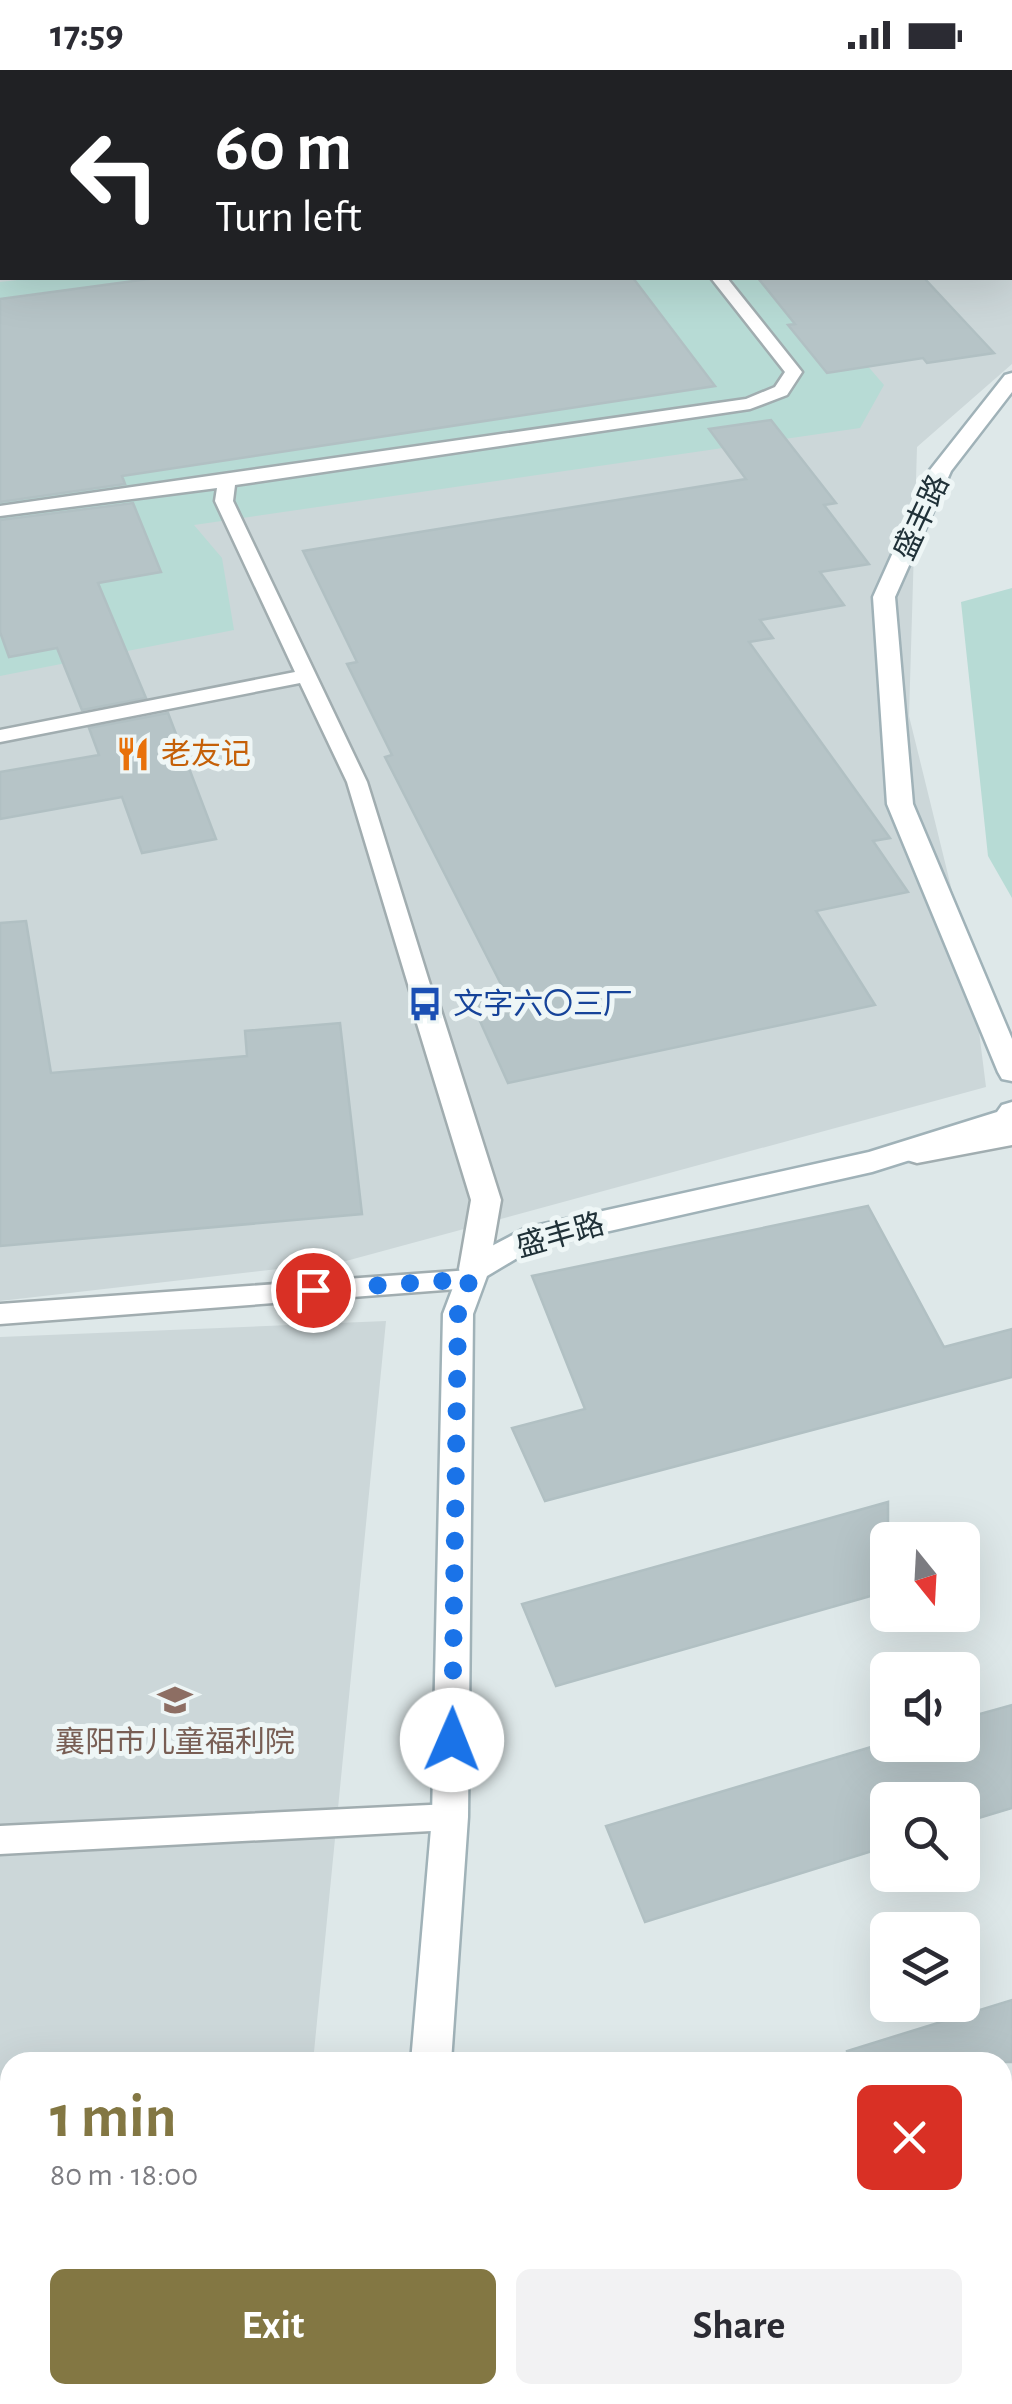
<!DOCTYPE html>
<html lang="en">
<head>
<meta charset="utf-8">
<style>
  body { margin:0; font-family:"Alegreya Sans","Noto Sans SC",sans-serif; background:#f2f2f3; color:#2b2b33; height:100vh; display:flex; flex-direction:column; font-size:38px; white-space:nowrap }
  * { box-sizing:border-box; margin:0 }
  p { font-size:32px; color:#7c7c81 }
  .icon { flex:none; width:55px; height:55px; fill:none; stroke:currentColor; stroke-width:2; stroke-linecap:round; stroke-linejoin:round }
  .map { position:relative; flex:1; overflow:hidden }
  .sheet { position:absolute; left:0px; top:1982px; width:1012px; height:352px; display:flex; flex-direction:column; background:#fff; border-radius:30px 30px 0 0; box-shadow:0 10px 40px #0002 }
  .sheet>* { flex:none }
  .hud { position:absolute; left:0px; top:0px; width:1012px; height:210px; box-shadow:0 10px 40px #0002; background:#202124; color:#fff; overflow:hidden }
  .needle { width:65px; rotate:162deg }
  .controls { position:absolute; left:870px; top:1452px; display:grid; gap:20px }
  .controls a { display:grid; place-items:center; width:110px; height:110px; border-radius:15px; background:#fff; box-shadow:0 10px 40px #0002; font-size:50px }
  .pin { position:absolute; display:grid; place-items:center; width:85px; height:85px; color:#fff; margin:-42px; border:5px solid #fff; border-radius:50%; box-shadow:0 2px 10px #0007 }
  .me { position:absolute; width:110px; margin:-55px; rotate:1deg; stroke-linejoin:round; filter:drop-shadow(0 0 8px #0008) }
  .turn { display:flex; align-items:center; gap:35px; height:210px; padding:0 50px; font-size:45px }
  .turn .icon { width:130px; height:130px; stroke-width:2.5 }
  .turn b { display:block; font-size:70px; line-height:85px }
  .round { display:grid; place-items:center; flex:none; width:105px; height:105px; border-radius:15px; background:#f2f2f3 }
  .head { display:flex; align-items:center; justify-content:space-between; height:170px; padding:0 50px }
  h1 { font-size:60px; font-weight:700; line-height:75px; color:#837743 }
  .cta { display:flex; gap:20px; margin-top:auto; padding:20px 50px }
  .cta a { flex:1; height:115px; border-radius:15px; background:#837743; color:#fff; font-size:40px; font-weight:700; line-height:115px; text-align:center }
  .cta a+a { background:#f2f2f3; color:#2b2b33 }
  .status { display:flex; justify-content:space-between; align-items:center; height:70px; padding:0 50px; background:#fff; direction:ltr }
  .status svg { height:28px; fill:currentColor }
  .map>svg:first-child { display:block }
  .built { fill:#ccd7d9 }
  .green { fill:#b7dbd5 }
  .building { fill:#b6c4c7; stroke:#b1c0c3; stroke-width:2.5 }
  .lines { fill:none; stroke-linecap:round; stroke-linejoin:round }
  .lane-casing { stroke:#a1adb0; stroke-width:5 }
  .street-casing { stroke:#a1adb0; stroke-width:5 }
  .secondary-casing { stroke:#a0b2b8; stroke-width:5 }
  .lane { fill:#fff; fill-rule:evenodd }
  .street { fill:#fff; fill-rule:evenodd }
  .secondary { fill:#fff; fill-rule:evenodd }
  .route { stroke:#1a73e8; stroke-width:18; stroke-dasharray:0 32.4 }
  .labels { text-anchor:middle; stroke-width:10; stroke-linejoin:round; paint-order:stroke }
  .street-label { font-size:30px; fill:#203138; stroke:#eef6f6 }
  .food-label { font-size:30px; fill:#c56008; stroke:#eef6f6; text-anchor:start }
  .transit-label { font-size:30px; fill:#164399; stroke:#eef6f6; text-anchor:start }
  .education-label { font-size:30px; fill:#785e54; stroke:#eef6f6 }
</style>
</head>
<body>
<div class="status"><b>17:59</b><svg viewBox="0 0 49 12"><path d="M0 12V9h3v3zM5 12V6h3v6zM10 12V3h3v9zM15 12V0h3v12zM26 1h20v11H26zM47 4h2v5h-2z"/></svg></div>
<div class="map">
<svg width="1012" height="2334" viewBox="0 0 1012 2334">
  <rect width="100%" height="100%" fill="#dee8e9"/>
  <path class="built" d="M0 0 952 2H2V208H1010L1012 8V294L917 377 909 646 971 898 986 1017 346 1191 0 1231Z
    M386 1251 313 1992H10V2325H281L280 2334H0V1267Z"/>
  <path class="green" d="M35 208H792L884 315 860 358 194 455 222 488 234 560 0 606V212Z
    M1012 518V828L988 786 961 532Z"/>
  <path class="building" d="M156 208H633L715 316 122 406 125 414 0 432V229Z
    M758 208H924L994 283 927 293 923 288 827 303 788 255 795 254Z
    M771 350 836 433 824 435 869 494 820 502 844 535 760 550 773 568 749 572 890 768 873 771 908 822 816 841 875 935 508 1013 470 929 505 922 385 687 392 685 347 594 357 592 303 481 746 409 709 359Z
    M133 433 161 502 98 513 146 628 82 640 57 578 9 587 0 562V450Z
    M168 643 216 769 142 783 122 727 0 749V702L99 685 89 658Z
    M26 851 51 1003 247 986 245 961 340 953 362 1144 0 1176V853Z
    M868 1136 944 1277 1012 1259V1307L545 1431 512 1358 585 1339 532 1206Z
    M888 1432V1521L556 1616 522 1534Z
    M1012 1635V1738L962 1753V1730H888V1776L645 1852 606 1756 888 1672V1675H962V1649Z
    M1012 1930V1992H849L847 1981Z"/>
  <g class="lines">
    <g class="lane-casing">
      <path id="lane" d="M547 0H562L563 2H549Z
        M711 208H727L802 302 787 325 750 339 235 415 233 431 367 712 436 934 433 939 425 941 414 934 347 712 300 613 0 672V660L295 602 215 431 217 418 0 446V436L746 329 775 317 785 302Z
        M470 1200 479 1202 483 1209 479 1216 470 1218 0 1254V1234Z
        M450 1734 461 1737 465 1747 461 1757 450 1760 0 1784V1756Z
        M1012 2256V2292L1002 2295V2259Z
        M824 2325H882L878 2334H820Z"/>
    </g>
    <g class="street-casing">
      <path id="street" d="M425 925 435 928 439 934 501 1130 489 1199 485 1207 474 1210 463 1207 459 1199 471 1130 411 934 415 928Z
        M1012 1055V1075L917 1093 907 1090 902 1083 907 1076 917 1073Z"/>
    </g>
    <g class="secondary-casing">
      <path id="secondary" d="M1012 303V322L951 401 895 527 913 734 1012 969V1011L1002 1009 998 1002 887 734 873 527 930 400 1005 305Z
        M1012 1032V1058L872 1102 534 1178 487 1206 473 1244 468 1747 451 1992H411L432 1747 443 1244 463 1191 526 1158 869 1082 997 1042 1002 1035Z
        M382 2325H426L425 2334H381Z"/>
    </g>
    <use href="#lane" class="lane"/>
    <use href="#street" class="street"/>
    <use href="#secondary" class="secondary"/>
  </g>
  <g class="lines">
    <path class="route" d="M313 1220 470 1209 458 1244 452 1670"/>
  </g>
  <defs>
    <g id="restaurant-bare" transform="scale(2.7)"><path d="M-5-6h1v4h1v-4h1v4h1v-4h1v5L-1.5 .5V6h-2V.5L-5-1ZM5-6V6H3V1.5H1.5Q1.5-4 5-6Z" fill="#e8710a" stroke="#eef6f6" stroke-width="2.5" paint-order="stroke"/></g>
    <g id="bus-bare" transform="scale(2.7)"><path d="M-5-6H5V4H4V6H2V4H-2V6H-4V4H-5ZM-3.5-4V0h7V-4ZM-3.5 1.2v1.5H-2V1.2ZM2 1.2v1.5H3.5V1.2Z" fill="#1a4fb4" stroke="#eef6f6" stroke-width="2.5" paint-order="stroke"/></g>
    <g id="school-bare" transform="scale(2.7)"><path d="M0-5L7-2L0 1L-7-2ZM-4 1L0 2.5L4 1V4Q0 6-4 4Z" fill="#8d6e63" stroke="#eef6f6" stroke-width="2.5" paint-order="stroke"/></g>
  </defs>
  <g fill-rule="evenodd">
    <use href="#restaurant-bare" x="133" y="684"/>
    <use href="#bus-bare" x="425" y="934"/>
    <use href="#school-bare" x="175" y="1630"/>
  </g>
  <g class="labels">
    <g class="street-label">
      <text transform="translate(921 447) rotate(-65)" y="10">盛丰路</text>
      <text transform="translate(560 1165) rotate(-16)" y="10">盛丰路</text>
    </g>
    <g class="food-label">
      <text x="161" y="694">老友记</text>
    </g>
    <g class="transit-label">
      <text x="453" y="944">文字六〇三厂</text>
    </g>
    <g class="education-label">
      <text x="175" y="1682">襄阳市儿童福利院</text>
    </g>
  </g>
</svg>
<div class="controls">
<a><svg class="needle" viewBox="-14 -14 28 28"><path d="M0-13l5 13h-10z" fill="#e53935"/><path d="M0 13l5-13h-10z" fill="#7c7c81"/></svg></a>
<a><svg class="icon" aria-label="sound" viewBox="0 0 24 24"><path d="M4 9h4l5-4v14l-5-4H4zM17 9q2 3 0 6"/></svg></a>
<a><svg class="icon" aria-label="search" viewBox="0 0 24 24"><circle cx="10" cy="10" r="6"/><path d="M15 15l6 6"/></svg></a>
<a><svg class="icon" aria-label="layers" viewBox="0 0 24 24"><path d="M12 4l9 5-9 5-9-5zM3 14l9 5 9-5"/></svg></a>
</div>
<div class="pin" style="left:313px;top:1220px;background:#d93025"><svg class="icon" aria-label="arrive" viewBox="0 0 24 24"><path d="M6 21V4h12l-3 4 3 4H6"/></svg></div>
<svg class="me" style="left:452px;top:1670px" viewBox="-20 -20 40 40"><circle r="19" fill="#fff"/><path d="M0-13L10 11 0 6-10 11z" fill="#1a73e8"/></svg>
<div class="hud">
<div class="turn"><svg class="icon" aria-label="left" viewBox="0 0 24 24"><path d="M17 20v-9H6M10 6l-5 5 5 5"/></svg><div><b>60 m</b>Turn left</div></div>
</div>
<section class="sheet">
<div class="head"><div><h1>1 min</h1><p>80 m · 18:00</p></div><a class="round" style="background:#d93025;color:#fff"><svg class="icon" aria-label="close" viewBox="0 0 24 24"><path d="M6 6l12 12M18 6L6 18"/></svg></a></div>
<div class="cta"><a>Exit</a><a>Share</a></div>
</section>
</div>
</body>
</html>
